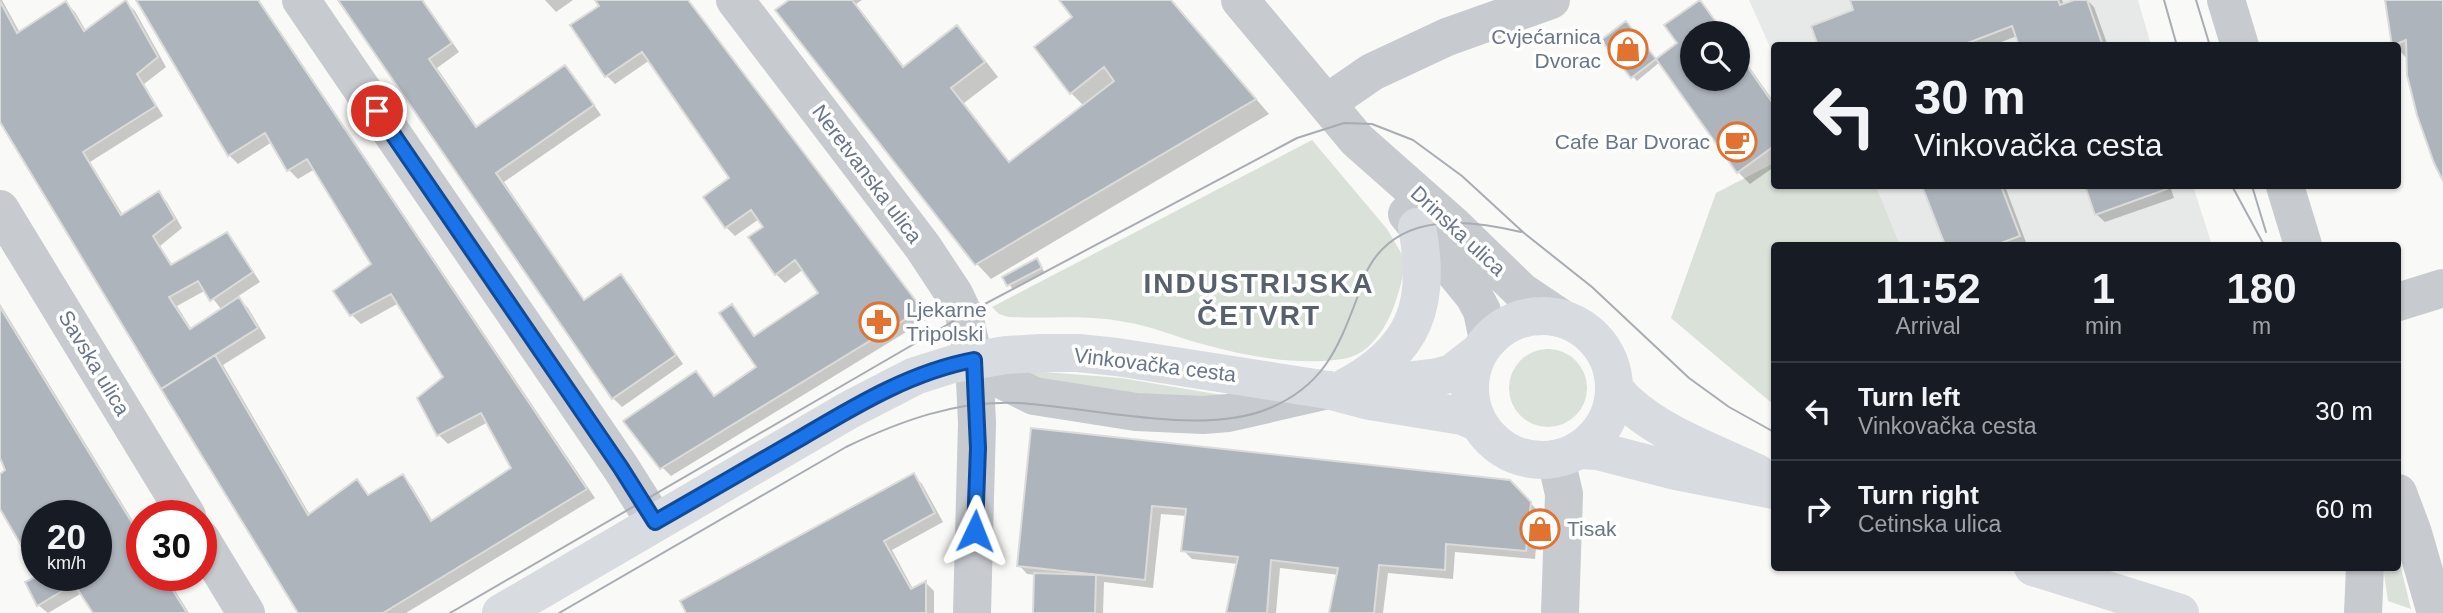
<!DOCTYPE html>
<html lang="en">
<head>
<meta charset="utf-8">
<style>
  body { margin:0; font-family:Helvetica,sans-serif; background:#242831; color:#f1f3f6; height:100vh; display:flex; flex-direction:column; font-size:26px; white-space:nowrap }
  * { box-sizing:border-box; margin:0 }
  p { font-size:23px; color:#9ea1a6 }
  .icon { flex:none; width:38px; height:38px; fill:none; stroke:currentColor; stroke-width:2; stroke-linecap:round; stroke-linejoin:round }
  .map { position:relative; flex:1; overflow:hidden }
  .details { position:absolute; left:1771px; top:242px; width:630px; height:329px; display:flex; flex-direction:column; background:#171b24; border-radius:7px; box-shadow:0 2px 5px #0004 }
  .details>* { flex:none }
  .banner { position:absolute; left:1771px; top:42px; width:630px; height:147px; border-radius:7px; box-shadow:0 2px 5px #0004; background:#171b24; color:#f1f3f6; overflow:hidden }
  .fabs { position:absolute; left:1680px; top:21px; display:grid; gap:14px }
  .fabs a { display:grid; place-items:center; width:70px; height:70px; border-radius:50%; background:#171b24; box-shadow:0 2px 5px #0004; font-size:35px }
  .speed { position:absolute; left:21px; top:500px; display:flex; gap:14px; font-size:35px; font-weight:700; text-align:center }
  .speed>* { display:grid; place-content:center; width:91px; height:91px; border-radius:50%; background:#171b24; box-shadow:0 2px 5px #0004; line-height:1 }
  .speed small { font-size:18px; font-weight:400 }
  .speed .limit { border:10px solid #d22; background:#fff; color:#111 }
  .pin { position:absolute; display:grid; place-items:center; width:60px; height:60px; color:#fff; margin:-30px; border:4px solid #fff; border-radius:50%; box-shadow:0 2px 7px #0007 }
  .me { position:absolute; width:77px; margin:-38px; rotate:2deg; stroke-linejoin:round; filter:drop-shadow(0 0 5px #0008) }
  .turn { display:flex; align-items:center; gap:24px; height:147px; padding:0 28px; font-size:32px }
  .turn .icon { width:91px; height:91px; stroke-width:2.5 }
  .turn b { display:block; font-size:49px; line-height:60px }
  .eta { display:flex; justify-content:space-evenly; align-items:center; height:119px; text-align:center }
  .eta b { font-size:42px; font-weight:800; line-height:49px }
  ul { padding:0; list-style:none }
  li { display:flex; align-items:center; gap:21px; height:98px; padding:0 28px; border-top:2px solid #363941 }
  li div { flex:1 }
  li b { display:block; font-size:26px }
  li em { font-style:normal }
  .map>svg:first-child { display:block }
  .built { fill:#e7e8e8 }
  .green { fill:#dae1d8 }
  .shadow { fill:#0003; fill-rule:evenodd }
  .building { fill:#aeb4bc; stroke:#dbdbd9; stroke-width:2 }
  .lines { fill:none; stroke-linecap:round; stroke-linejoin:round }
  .minor { stroke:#c7cace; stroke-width:38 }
  .major { stroke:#d8dbe0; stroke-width:38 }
  .tram { stroke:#a8acb3; stroke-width:2 }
  .route-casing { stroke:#114b97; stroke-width:18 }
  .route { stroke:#1a73e8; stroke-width:12 }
  .labels { text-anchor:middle; stroke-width:7; stroke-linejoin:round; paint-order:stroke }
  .poi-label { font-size:21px; fill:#697688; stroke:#fff; text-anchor:end }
  .street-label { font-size:21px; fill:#697688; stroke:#fff }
  .district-label { font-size:28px; font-weight:bold; letter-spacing:2px; fill:#57606d; stroke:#fff }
</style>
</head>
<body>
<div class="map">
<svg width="2443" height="613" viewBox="0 0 2443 613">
  <rect width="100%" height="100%" fill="#f9f9f7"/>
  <path class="built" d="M1749 0H2138L2151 45 1774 46V56Z
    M1876 186H2193L2212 245H1900Z"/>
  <path class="green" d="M1312 140 1387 229 1406 261C1400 291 1392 325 1368 347 1355 359 1339 360 1323 361 1282 363 1242 355 1202 344 1176 337 1152 326 1125 322 1086 314 1047 319 1008 317L999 314 992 307Z
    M1774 163V186H1876L1900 245H1774V405L1671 318 1716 193Z
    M1509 388a39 39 0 1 1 78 0a39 39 0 1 1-78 0Z
    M1032 371 1121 378 1222 395 1220 404 1040 386 1028 373Z
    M2398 556 2411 609 2388 601 2383 567H2398Z"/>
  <path class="shadow" d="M0 0H2L20 33 66 3 75 12 86 31 126 2 135 11 166 67 144 84 163 116 90 162 123 215 158 193 167 202 182 228 160 246 173 266 226 234 235 243 260 282 237 297 248 308 266 338 223 365 310 515 357 481 370 496 403 477 411 485 433 522 513 468 488 422 448 444 439 435 445 377 399 303 361 324 352 315 374 264 315 169 298 179 289 170 272 142 238 164 229 155 138 0H259L595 498 406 613H300L0 117ZM206 290 222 310 192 330 177 306Z
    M340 0H423L459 52 437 68 478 128 565 67 574 76 601 115 504 182 585 301 621 277 630 285 683 364 622 407 613 398Z
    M545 0H573L556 12Z
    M597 0H688L929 318 671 476 662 467 696 373 715 397 758 367 732 306 756 337 820 293 804 269 785 283 776 274 765 227 759 219 735 236 726 227 732 179 650 60 615 84 607 76 601 6Z
    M791 0H862L856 4 905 68 957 28 971 42 998 77 964 103 1010 163 1084 106 1071 93 1074 18 1061 0H1171L1269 114 991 279 977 264 778 11Z
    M1855 0H2062L2064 5 2079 0H2087L2094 7 2108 46H2021L2017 36 1991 46H1820L1855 11Z
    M2385 0H2443V177L2408 60 2398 49V46L2394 45Z
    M1700 2 1725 33H1692V79H1738V51L1774 102V167L1750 184 1738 172 1660 62 1637 81 1604 40 1631 27 1656 61 1680 44Z
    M1924 186H2005L2027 245H1947Z
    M2086 186H2170L2174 198 2105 222 2096 214Z
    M1037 260 1045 273 1013 290 1005 277Z
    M0 304 142 536V576H166L189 613H95L82 593 48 613 38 605 27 583 40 576H96V516H37V559L35 560 26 551 0 506V476L8 470 2 459 0 461Z
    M1033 430 1510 482 1539 512 1535 559 1455 552 1453 579 1388 573 1383 613H1331L1339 575 1280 568 1276 613H1228L1238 564 1192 559 1183 550 1187 516 1161 514 1153 588 1104 582 1103 613H1035L1036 575 1027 574 1019 565Z
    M913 475 922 484 943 522 892 550 913 589 926 583 934 591V613H688Z"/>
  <path class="building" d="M126 0 158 57 137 74 156 106 83 152 121 215 159 191 175 219 153 236 171 265 227 232 253 272 210 301 198 281 169 297 190 329 239 297 258 328 161 389 0 122V1L17 33 66 1 84 31Z
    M136 0H258L587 489 383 613H298L161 389 215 355 308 515 357 479 368 495 403 474 431 521 511 468 481 413 437 436 417 398 443 377 391 294 350 316 333 291 371 264 307 159 287 171 265 133 228 156Z
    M338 0H422L452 43 429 59 476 127 565 65 594 105 496 173 584 300 621 274 676 355 612 399Z
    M595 0H688L922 309 660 469 623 421 696 371 714 396 756 367 719 313 732 304 754 336 818 293 795 260 775 275 748 237 763 227 751 210 725 228 703 197 729 178 642 52 605 77 570 25 599 6Z
    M789 0H852L903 67 957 25 985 62 951 88 1009 162 1114 81 1104 67 1070 94 1034 47 1072 17 1059 0H1171L1256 99 975 265 775 10Z
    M1700 0 1724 33H1692V79H1738V53L1774 105V146L1737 173 1656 59 1677 43 1664 25Z
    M1850 0H2058L2060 5 2074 0H2087L2103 46H2019L2012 26 1960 46H1818L1811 26 1853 10Z
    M2385 0H2443V181L2434 163 2417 115 2407 75 2406 40 2392 46Z
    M1626 21 1656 59 1631 78 1601 40Z
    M1922 186H2001L2020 236 1996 245H1945Z
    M2085 186H2165L2167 189 2095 215Z
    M1037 258 1042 268 1007 286 1002 277Z
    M0 307 142 539V576H164L187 613H93L74 584 37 606 25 582 37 576H96V516H37V544L25 552 0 509V474L5 470 0 458Z
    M1031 428 1510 480 1531 502 1526 551 1446 544 1445 570 1379 565 1374 613H1329L1338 568 1271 560 1267 613H1226L1238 557 1181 551 1186 509 1152 506 1145 580 1017 566Z
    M914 473 935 513 884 541 911 589 926 581V613H686L680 601Z
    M1034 573 1096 575 1095 613H1033Z"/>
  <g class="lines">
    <path class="minor" d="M301 0 621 468 655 522
      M735 0 923 247 954 294 964 315 974 360 977 423 972 613
      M1240 0 1357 140 1452 224 1521 291 1561 318
      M2226 0 2240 46
      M1327 103 1372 72 1447 37 1551 0
      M2285 186 2303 245
      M0 209 187 516
      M1407 214 1474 296 1482 311 1488 340
      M2398 302 2443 288
      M974 360 1000 379 1034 396 1136 412 1203 415 1228 413 1328 390
      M1556 459 1564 494 1560 613
      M2398 493 2413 533 2436 613
      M201 539 246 613
      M2363 613 2365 567"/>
    <path class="major" d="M1470 388a72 72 0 1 1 144 0a72 72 0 1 1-144 0Z
      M1363 386 1438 377 1452 373 1479 352
      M1344 388C1415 351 1432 304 1417 227
      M1615 390C1650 431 1709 450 1757 473
      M1580 450 1598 451 1676 471 1774 490
      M2033 567 2180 613
      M501 613 849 410 915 376 953 364 1006 355 1040 353H1078L1117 357 1328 390 1370 401 1462 416 1479 423"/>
    <path class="tram" d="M2164 0 2177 46
      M2196 0 2210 46
      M2232 186 2264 245
      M2252 186 2266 232
      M450 613 964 315 1297 138 1344 123 1372 124 1413 140 1462 176 1524 233 1592 287 1689 378 1729 407 1774 432
      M559 613 846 447C900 421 957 400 1018 403 1090 407 1203 437 1270 408 1322 386 1337 351 1356 301 1360 290 1363 277 1369 267 1400 212 1468 219 1521 232"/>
  </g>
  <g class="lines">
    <g class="route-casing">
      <path id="route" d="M377 111 621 468 655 522C703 494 751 467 799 439 855 406 910 372 974 360L978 448 975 531"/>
    </g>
    <use href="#route" class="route"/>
  </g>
  <defs>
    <g id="shop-ring" transform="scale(2.0125)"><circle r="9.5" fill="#fff" stroke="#e1722f" stroke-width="1.5"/><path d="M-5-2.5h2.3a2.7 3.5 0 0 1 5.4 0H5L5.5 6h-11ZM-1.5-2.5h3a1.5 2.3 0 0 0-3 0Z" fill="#e1722f"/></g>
    <g id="cafe-ring" transform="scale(2.0125)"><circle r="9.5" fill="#fff" stroke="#e1722f" stroke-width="1.5"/><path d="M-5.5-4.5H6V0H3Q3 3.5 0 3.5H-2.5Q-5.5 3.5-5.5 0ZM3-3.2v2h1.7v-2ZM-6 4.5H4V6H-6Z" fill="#e1722f"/></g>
    <g id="pharmacy-ring" transform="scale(2.0125)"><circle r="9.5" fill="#fff" stroke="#e1722f" stroke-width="1.5"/><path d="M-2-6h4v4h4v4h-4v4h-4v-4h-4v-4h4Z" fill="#e1722f"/></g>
  </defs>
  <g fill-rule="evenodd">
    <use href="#shop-ring" x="1628" y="49"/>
    <use href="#cafe-ring" x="1737" y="142"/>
    <use href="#pharmacy-ring" x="879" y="322"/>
    <use href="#shop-ring" x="1540" y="529"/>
  </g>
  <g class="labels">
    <g class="poi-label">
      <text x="1601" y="44">Cvjećarnica<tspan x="1601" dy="24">Dvorac</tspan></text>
      <text x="1710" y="149">Cafe Bar Dvorac</text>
      <text x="906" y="317" text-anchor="start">Ljekarne<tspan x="906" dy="24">Tripolski</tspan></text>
      <text x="1567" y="536" text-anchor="start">Tisak</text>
    </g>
    <g class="street-label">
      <text transform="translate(867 174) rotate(53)" y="7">Neretvanska ulica</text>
      <text transform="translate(1458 231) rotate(43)" y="7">Drinska ulica</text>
      <text transform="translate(94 363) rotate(59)" y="7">Savska ulica</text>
      <text transform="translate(1155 365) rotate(7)" y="7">Vinkovačka cesta</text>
    </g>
    <g class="district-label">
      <text x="1259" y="293">INDUSTRIJSKA<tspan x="1259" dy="32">ČETVRT</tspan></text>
    </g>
  </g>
</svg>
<div class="fabs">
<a><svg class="icon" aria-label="search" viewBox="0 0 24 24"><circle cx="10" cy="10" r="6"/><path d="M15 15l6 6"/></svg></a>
</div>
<div class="speed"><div>20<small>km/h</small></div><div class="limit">30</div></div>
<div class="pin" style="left:377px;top:111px;background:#d93025"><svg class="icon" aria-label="arrive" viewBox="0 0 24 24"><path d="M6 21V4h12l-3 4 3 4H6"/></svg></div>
<svg class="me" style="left:975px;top:531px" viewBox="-20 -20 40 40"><path d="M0-17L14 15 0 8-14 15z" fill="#1a73e8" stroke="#fff" stroke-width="4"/></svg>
<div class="banner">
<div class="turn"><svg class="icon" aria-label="left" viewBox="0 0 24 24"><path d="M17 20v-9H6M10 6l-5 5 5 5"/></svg><div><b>30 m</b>Vinkovačka cesta</div></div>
</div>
<section class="details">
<div class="eta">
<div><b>11:52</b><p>Arrival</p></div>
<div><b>1</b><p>min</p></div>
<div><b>180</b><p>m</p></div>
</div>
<ul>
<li><svg class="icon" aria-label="left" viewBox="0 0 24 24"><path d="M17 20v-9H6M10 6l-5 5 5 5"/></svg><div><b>Turn left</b><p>Vinkovačka cesta</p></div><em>30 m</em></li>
<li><svg class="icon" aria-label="right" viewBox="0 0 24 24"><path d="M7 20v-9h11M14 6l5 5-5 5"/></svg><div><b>Turn right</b><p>Cetinska ulica</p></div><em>60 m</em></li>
</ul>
</section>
</div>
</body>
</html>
